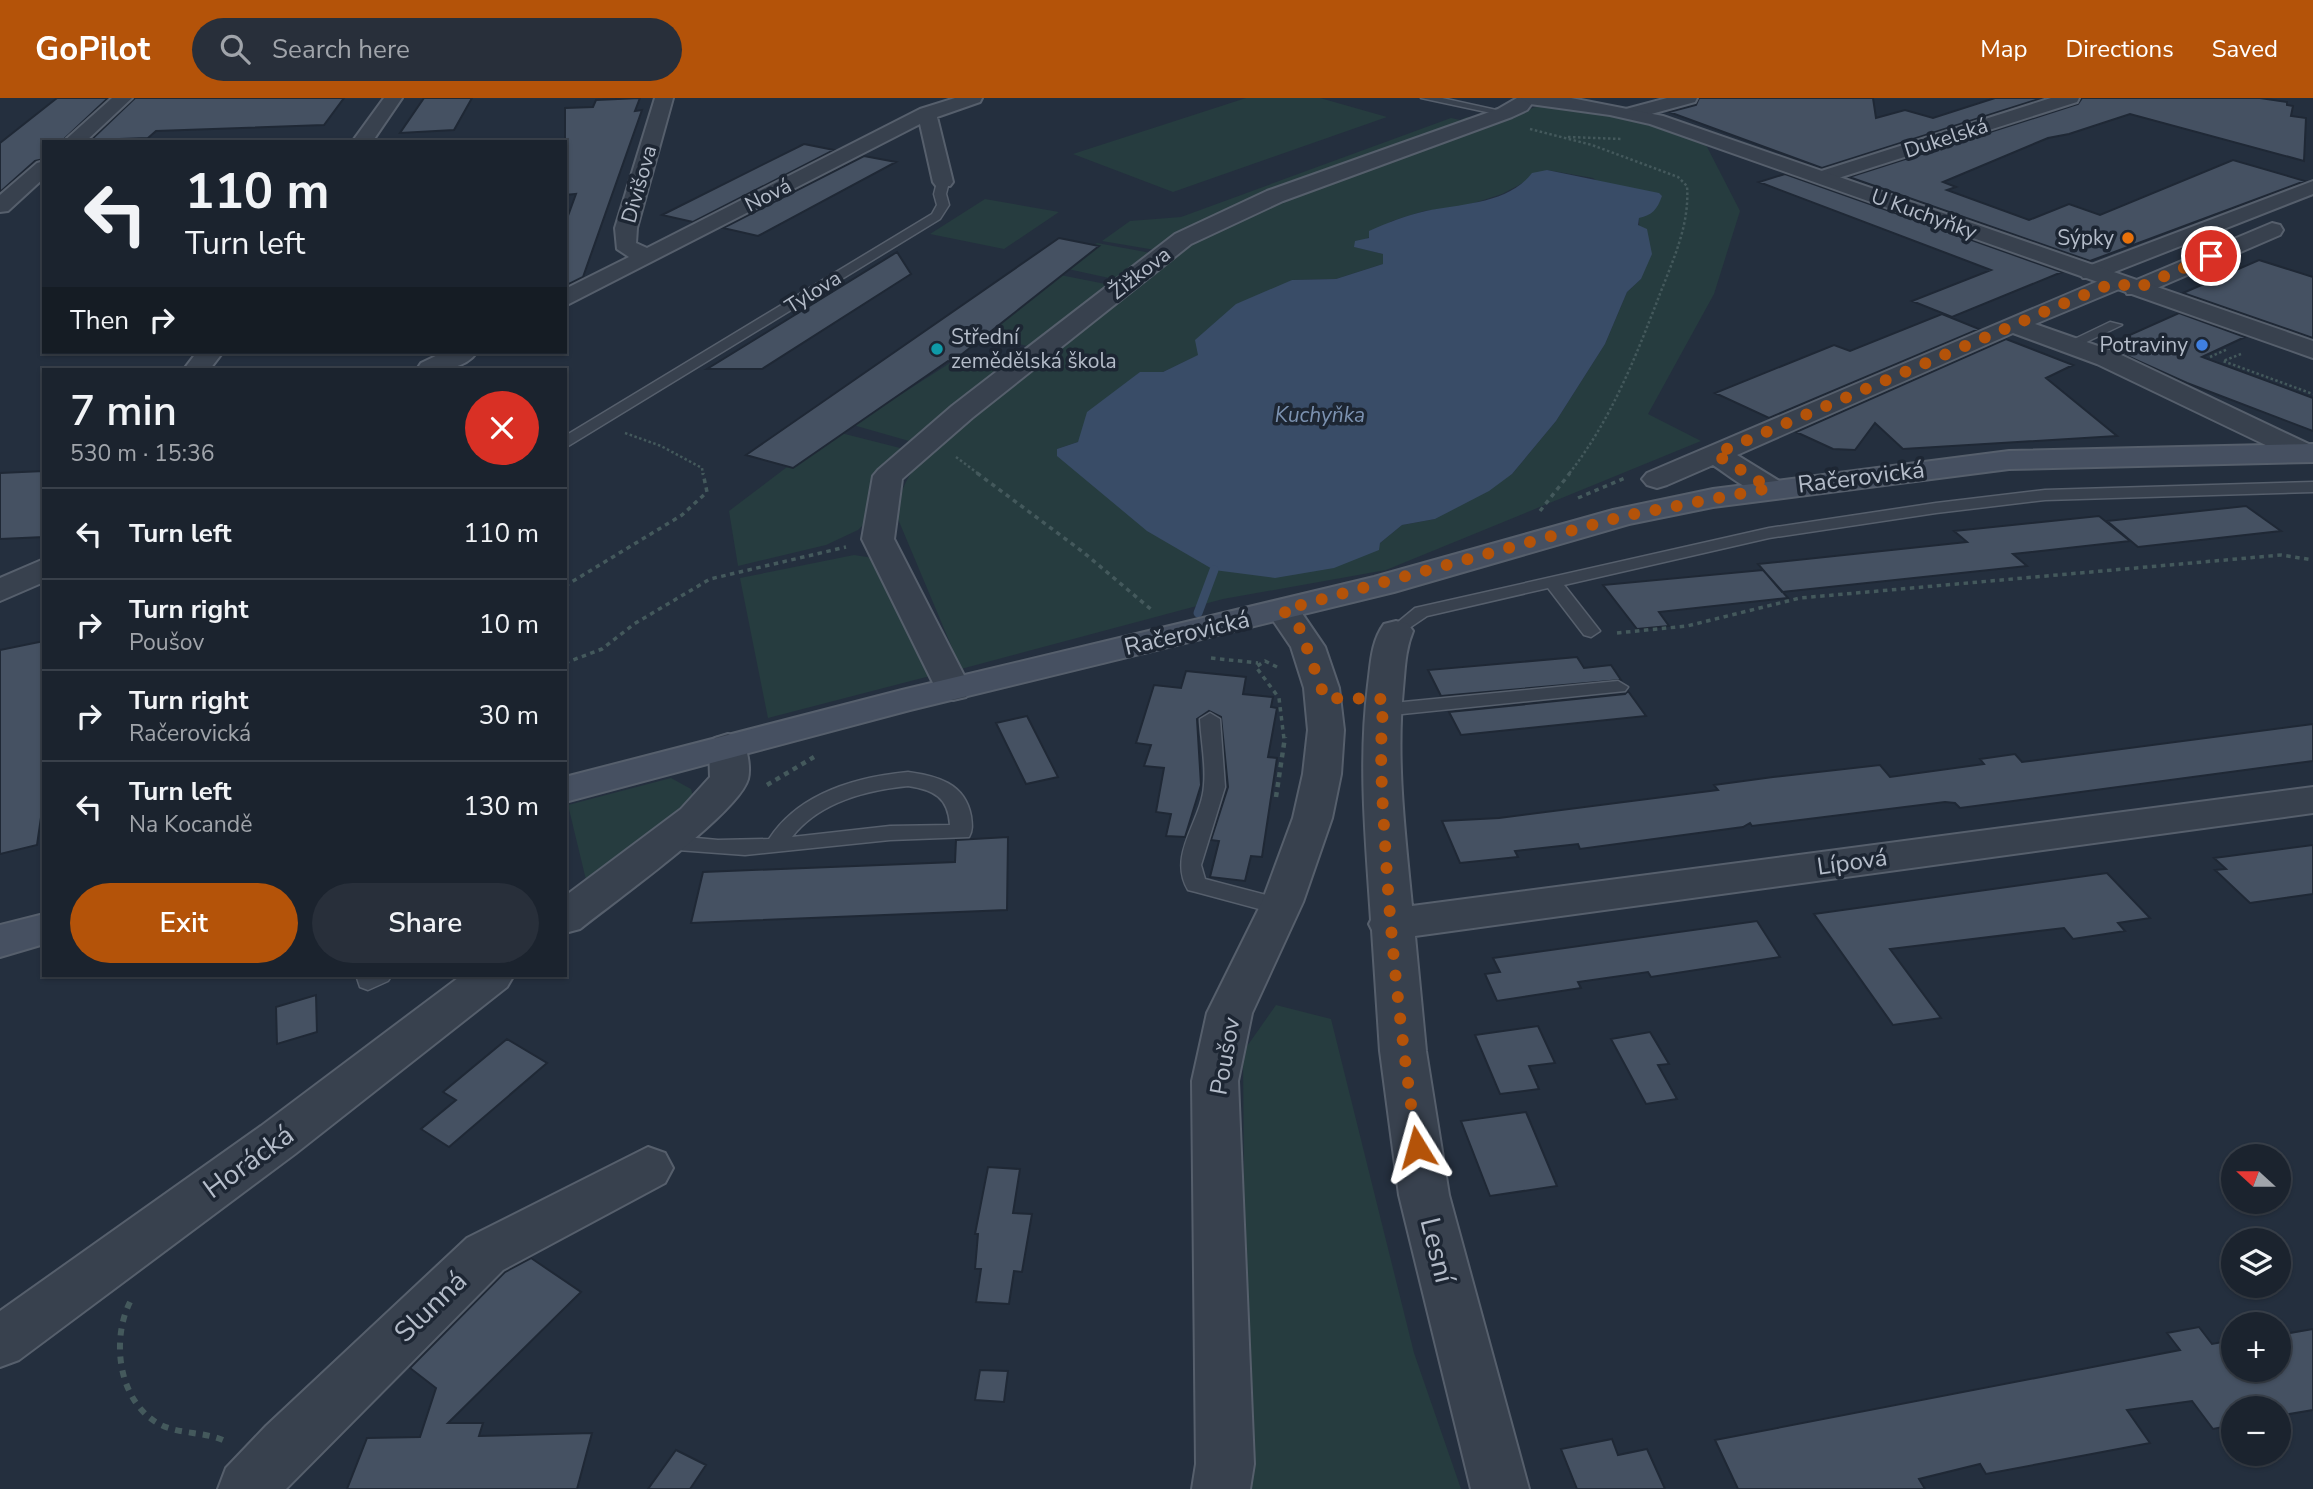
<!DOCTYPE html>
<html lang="en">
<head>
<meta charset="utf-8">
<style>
  body { margin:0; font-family:"Nunito Sans",sans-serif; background:#282f3a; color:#f1f3f6; height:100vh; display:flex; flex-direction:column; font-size:26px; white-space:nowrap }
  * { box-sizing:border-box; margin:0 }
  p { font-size:23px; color:#a0a4aa }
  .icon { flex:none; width:38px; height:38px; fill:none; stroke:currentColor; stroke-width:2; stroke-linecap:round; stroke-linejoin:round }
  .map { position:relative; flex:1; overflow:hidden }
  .drawer { position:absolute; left:42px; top:270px; width:525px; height:609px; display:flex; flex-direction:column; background:#1b232e; border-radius:0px; box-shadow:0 2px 5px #0004,0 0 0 2px #39404a }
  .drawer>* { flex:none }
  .banner { position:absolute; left:42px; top:42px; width:525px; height:214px; border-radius:0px; box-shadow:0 2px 5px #0004,0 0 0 2px #39404a; background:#1b232e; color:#f1f3f6; overflow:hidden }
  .needle { width:46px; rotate:291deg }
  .fabs { position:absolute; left:2221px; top:1046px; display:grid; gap:14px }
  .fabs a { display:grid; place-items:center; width:70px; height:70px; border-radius:50%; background:#1b232e; box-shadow:0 2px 5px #0004,0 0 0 2px #39404a; font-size:35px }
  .pin { position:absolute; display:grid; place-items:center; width:60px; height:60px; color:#fff; margin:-30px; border:4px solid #fff; border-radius:50%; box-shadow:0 2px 7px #0007 }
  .me { position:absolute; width:77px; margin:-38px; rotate:352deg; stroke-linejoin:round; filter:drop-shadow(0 0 5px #0008) }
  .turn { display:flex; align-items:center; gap:24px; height:147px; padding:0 28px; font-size:32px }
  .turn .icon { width:91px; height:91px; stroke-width:2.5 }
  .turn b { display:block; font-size:49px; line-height:60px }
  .then { display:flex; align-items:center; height:66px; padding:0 28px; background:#0003; gap:14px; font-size:26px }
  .round { display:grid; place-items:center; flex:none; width:74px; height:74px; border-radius:37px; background:#282f3a }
  .overview { display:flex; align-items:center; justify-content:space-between; height:119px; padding:0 28px }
  h1 { font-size:42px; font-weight:600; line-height:52px }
  .action { display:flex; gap:14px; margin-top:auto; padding:14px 28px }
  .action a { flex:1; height:80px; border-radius:42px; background:#b45309; color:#fff; font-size:28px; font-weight:600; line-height:80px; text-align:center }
  .action a+a { background:#282f3a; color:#f1f3f6 }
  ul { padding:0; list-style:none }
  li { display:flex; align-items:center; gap:21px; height:91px; padding:0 28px; border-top:2px solid #39404a }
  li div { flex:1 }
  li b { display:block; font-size:26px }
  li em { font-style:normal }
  header { display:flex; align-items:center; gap:42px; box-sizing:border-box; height:98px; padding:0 35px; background:#b45309; color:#fff }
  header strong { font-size:33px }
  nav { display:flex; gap:38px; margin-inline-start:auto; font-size:24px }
  .search { width:490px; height:63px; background:#282f3a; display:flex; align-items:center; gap:18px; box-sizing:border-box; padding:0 24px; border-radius:38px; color:#a0a4aa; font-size:26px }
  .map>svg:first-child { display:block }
  .green { fill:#263c3f; fill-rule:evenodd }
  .water { fill:#394c67 }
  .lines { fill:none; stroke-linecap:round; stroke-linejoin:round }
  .stream { stroke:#394c67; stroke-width:9 }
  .building { fill:#455162; stroke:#1f2835; stroke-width:2 }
  .service-casing { stroke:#565f6c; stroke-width:3 }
  .minor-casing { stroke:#565f6c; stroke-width:4 }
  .tertiary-casing { stroke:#565f6c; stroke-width:4 }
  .secondary-casing { stroke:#565f6c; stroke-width:4 }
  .path-far3 { stroke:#44595c; stroke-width:2.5; stroke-dasharray:2.5 2.5; stroke-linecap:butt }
  .path-far2 { stroke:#44595c; stroke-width:3.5; stroke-dasharray:4.5 4.5; stroke-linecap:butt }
  .path-far1 { stroke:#44595c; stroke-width:4.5; stroke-dasharray:5 5; stroke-linecap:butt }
  .path { stroke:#44595c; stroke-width:6; stroke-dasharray:7 7; stroke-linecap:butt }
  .service { fill:#38414e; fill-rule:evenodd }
  .minor { fill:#38414e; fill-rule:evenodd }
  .tertiary { fill:#38414e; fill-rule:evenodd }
  .secondary { fill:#465061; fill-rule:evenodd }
  .route { stroke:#b45309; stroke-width:12; stroke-dasharray:0 21.6 }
  .food-dot { fill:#e8710a; stroke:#1d2633; stroke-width:2.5 }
  .shop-dot { fill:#3f7fe0; stroke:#1d2633; stroke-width:2.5 }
  .culture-dot { fill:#0f9aa8; stroke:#1d2633; stroke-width:2.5 }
  .labels { text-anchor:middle; stroke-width:7; stroke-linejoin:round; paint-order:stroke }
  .far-street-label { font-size:21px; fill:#b4bcc9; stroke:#1d2633 }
  .far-poi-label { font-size:21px; fill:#b4bcc9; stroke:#1d2633; text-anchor:end }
  .far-water-label { font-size:21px; font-style:italic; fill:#7c92b1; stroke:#1d2633 }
  .street-label { font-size:24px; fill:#b4bcc9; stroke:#1d2633 }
  .near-street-label { font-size:28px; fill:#b4bcc9; stroke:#1d2633 }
</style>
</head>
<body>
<header>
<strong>GoPilot</strong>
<div class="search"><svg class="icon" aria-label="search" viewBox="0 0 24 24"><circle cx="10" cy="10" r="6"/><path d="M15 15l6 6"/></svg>Search here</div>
<nav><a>Map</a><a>Directions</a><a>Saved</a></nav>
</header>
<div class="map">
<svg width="2313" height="1391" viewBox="0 0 2313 1391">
  <rect width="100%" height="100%" fill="#242f3e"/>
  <path class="green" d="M1246 0H1320L1387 19 1173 94 1073 56Z
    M1541 7 1600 15 1703 41 1740 113 1714 196 1648 316 1701 343 1386 472 1223 501 961 571 898 421C898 390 910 373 932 351L1178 155 1206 138 1276 105ZM1547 72 1593 80 1639 120 1641 181 1627 194 1605 246 1556 323 1512 376 1435 421 1402 427 1380 445 1057 351 1078 344 1140 274H1163L1199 257 1292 182 1336 181 1383 166V156L1355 149 1392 123 1424 113 1462 109 1502 96Z
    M1467 19 1472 20 1258 99 1161 153 1102 143 1130 123 1181 119 1451 20 1460 22Z
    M985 101 1059 114 1004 151 930 136Z
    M1097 145 1151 155 1118 182 1068 171 1098 149 1094 147Z
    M1060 177 1111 187 1031 249 987 238Z
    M961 258 1008 267 917 342 909 343 853 327Z
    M841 335 900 350 903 354 867 423 858 432 826 447 738 468 729 413 787 369 793 370Z
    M854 457 880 461 930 578 768 620 740 480Z
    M671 680 691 691 694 702 587 786 568 707Z
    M1276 907 1331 921 1414 1255 1461 1391H1242L1246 1358 1243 954Z"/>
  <path class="water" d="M1547 72 1659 95 1662 98C1657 112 1652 117 1639 120L1638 127 1647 131 1652 156 1641 181 1627 194 1605 246 1556 323 1512 376 1489 393 1435 421 1402 427 1380 445 1379 452 1334 470 1275 480 1214 472 1147 433 1057 358V351L1078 344 1087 314 1140 274H1163L1198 257 1195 242 1236 206 1292 182 1336 181 1383 166V156L1354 149 1355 143 1369 140V133C1387 125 1407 117 1426 113 1460 106 1509 106 1532 75Z"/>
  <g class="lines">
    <path class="stream" d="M1198 515 1214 472"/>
  </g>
  <path class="building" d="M57 0H108L61 44H44V61L35 63 0 94V45Z
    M135 0H344L324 27 156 33 148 40 91 42Z
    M424 0H472L454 32 400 35Z
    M640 0 635 13 642 12 583 179 565 188V126L576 96 565 97V10L593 9 596 2Z
    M1699 0H1873L1876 20 1905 12 1933 20 1995 0H2042L1822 70 1669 14 1696 7Z
    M2082 0H2260L2287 4V7L2293 8 2291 18 2306 20 2304 63 2130 16 2069 36 2048 40 1943 84 1956 89 1947 92 2029 122 2069 106 2100 117 2233 62 2305 83 2090 163 1849 79 2078 6Z
    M804 46 834 52 693 124 662 117Z
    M864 58 896 64 758 138 723 130Z
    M1785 76 2062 174 1952 219 1912 203 1991 172 1759 84Z
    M1059 140 1099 148 952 264 948 263 793 370 746 357Z
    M897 154 911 176 762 271H707Z
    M2259 162 2313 179V240L2183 195Z
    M2179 215 2245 239 2202 259 2313 300V333L2187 285 2105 248Z
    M1942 216 1979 231 1769 320 1715 295 1834 247 1850 253Z
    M2006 241 2073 267 2046 280 2117 338 1903 351 1875 325 1855 352 1833 351 1796 334Z
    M44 373V439L0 441V375Z
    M2246 408 2281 433 2138 449 2107 423Z
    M2099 418 2130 443 2013 456 2027 468 1782 494 1758 466 1967 444 1954 433Z
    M1763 472 1788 500 1659 514 1669 528 1637 531 1603 487Z
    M44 543V699L37 747 0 756V552Z
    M1577 559 1584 570 1611 567 1621 582 1441 598 1428 572Z
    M1186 573 1246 579 1243 596 1273 599 1271 609 1277 610 1268 659 1277 660 1262 759 1251 758 1245 783 1210 779 1219 743 1211 742 1228 689 1221 619 1209 613 1197 621 1201 687 1185 739 1166 738 1171 716 1156 714 1164 670 1144 668 1151 647 1136 645 1154 587 1181 590Z
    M1628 593 1646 618 1461 637 1449 614 1625 596Z
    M1027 618 1058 679 1026 686 996 625Z
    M2313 626V663L1960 710 1955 705 1945 704 1752 728 1750 725 1743 729 1580 751 1578 746 1515 753 1518 759 1460 765 1442 723 1499 720 1718 692 1714 687 1773 679 1880 667 1890 679 1984 666 1980 661 2015 656 2022 664Z
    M1008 739 1007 812 691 825 703 774 955 764 956 742Z
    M2313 747V796L2250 805 2215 772 2226 771 2214 760Z
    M2107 775 2150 820 2118 825 2125 833 2073 841 2064 830 1890 851 1941 920 1893 927 1814 816Z
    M1757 823 1780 859 1651 879 1648 874 1578 884 1581 890 1497 903 1485 876 1500 874 1493 860Z
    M316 897 317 934 277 946 276 909Z
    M1538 928 1555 965 1529 968 1539 991 1500 996 1475 937Z
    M1650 934 1669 966 1658 967 1677 1001 1646 1006 1611 941Z
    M507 941 547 965 449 1049 421 1031 456 1002 443 994Z
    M1526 1014 1557 1088 1490 1098 1461 1023Z
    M988 1069 1020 1071 1013 1115 1032 1116 1022 1174 1014 1173 1009 1206 976 1204 981 1171H975L978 1136H975Z
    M531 1160 581 1194 448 1325H483L479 1338 592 1335 577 1391H347L367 1340 420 1339 436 1290 410 1270 505 1174Z
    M2199 1229 2212 1246 2228 1243 2233 1246V1272H2278V1237L2313 1231V1312L2278 1318V1311H2233V1327L2213 1331 2192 1303 2127 1312 2150 1345 1986 1376 1980 1366 1919 1381 1925 1391H1738L1715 1342 2180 1252 2167 1235Z
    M980 1272 1008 1273 1004 1304 975 1302Z
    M1612 1341 1618 1357 1647 1351 1665 1391H1577L1561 1351Z
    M676 1352 706 1367 690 1391H648Z"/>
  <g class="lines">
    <g class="service-casing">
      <path id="service" d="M1421 0H1442L1510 15 1505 18Z
        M943 81 949 84 946 96 949 107 940 121 565 350V338L932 116 937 107 934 96 937 84Z
        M2110 224 2122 227 2074 250 2062 247Z
        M2313 384V394L2045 402 1936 415 1769 440 1564 487 1600 533 1591 539 1584 537 1548 490 1427 518 1396 539 1387 533 1415 510 1769 430 1936 405 2045 392Z
        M1618 583 1628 589 1625 593 1383 618 1373 612 1383 606Z
        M1210 615 1220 621 1225 689 1201 767 1205 781 1289 803 1292 809 1289 815 1281 817 1196 794 1188 792C1167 756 1202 723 1204 687 1206 666 1201 642 1200 621Z
        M908 674C937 678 965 685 971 718 972 726 973 732 969 739L890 742 745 757 664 751 656 749 653 744 656 739 664 737 718 742 769 741C799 695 856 679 908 674ZM908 688C934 692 948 699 950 727L890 728 792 739C819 704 867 692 908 688Z
        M356 877H392L388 883 368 892 360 889Z"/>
    </g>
    <g class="minor-casing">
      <path id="minor" d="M112 0H132L85 44H63Z
        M384 0H402L372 44H352Z
        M655 0H673L637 130 636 145 647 150 920 11 955 0H982L980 4 937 19 953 84 950 88H936L933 84 920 26 565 208V191L629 159 617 151 615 130Z
        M1517 0H1536L1527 12 1512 19 1283 103 1191 146 972 320 902 381 894 441 971 591 966 599 953 602 940 599 862 441 873 378 878 372 952 308 1175 136 1267 93 1498 11Z
        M1667 0H1697L1695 4 1633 21 1624 15 1626 11Z
        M2051 0H2079L2077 4 1829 83H1815L1812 79 1815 75Z
        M44 63V80L8 113 0 114V97L37 65Z
        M2313 83V96L2099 180H2083L2079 175 2083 170Z
        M2272 125 2280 127 2283 132 2280 137 2143 196H2127L2124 189 2035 226 2115 254 2313 348V362L2295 361 2097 266 2013 235 1737 357 1781 384 1785 390 1781 396C1756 402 1733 380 1713 367L1667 387 1657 390 1647 387 1642 381 1647 375 2108 179H2124L2127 186Z
        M197 254H223L210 271H184Z
        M444 254H477C464 273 437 272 417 271L421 265Z
        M44 461V484L0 503V480Z
        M1283 502 1295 505 1325 549 1339 590 1344 632 1341 676 1332 720 1303 804 1252 915 1238 983 1254 1366 1250 1391H1192L1196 1366 1192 983 1207 915 1262 804 1293 720 1303 676 1308 632 1304 590 1291 549 1266 512 1271 505Z
        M1396 523 1408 526 1413 533C1405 552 1405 571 1403 591 1396 664 1405 735 1412 808L2313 689V715L1415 838 1426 953 1449 1097 1529 1391H1471L1399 1097 1380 953 1372 832 1369 826 1371 822C1366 743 1358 665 1368 587 1371 565 1371 544 1384 526Z
        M648 1049 665 1055 673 1070 665 1085 503 1172 286 1391H218L226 1370 266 1328 467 1140Z"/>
    </g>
    <g class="tertiary-casing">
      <path id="tertiary" d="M1521 0H1571L1663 18 2313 243V260L1650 26 1610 17 1530 6Z
        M728 636 741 640C747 649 751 669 748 681 739 715 612 805 580 831L565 835V798L681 711 710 679 709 648 715 640Z
        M462 877H514L507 889 295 1056 19 1262 0 1269V1213L261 1028Z"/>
    </g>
    <g class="secondary-casing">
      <path id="secondary" d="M2313 346V364L2009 371 1713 409 1629 426 1394 494 910 612 565 704V679L902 592 1374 479 1613 412 1713 391 2009 353Z
        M44 816V846L0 859V827Z"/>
    </g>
    <path class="path-far3" d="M1530 31 1592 47 1678 79 1687 88C1690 128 1672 164 1658 201 1634 263 1610 324 1568 377
      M1568 39 1622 41
      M2241 256 2223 263 2313 296
      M2210 259 2228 251
      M625 335 661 348 702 370 703 377
      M956 359 980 377"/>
    <path class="path-far2" d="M977 375 1083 454 1153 513
      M1578 400 1625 380
      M1540 413 1570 375
      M565 488 682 417 707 394 703 375
      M1617 535 1687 528 1800 500 2281 457 2313 462
      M1211 560 1258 565
      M565 565 602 551 634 526 710 481 846 449
      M1277 569 1265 563 1256 569 1279 600 1284 641"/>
    <path class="path-far1" d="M767 687 814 659
      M1276 699 1285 639"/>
    <path class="path" d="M130 1204C111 1242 118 1303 159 1326 180 1337 206 1333 227 1344"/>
    <use href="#service" class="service"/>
    <use href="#minor" class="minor"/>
    <use href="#tertiary" class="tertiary"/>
    <use href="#secondary" class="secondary"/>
  </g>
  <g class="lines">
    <path class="route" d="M1417 1049C1403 953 1392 858 1386 762 1383 708 1378 655 1384 601L1325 600 1300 531 1283 512 1624 418 1770 390 1715 356 2074 201 2116 184 2135 191 2211 158"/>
  </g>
  <circle class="food-dot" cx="2128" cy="140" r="7"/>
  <circle class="shop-dot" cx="2202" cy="247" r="7"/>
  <circle class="culture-dot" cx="937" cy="251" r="7"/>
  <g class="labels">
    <g class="far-street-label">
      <text transform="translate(1946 40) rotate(-18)" y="7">Dukelská</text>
      <text transform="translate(639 86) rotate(-74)" y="7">Divišova</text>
      <text transform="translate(768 97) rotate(-27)" y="7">Nová</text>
      <text transform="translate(1924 116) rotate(20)" y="7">U Kuchyňky</text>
      <text transform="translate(1140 175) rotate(-38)" y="7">Žižkova</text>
      <text transform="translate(813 194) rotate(-32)" y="7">Tylova</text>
    </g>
    <g class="far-poi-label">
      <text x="2114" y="147">Sýpky</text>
      <text x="951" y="246" text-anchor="start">Střední<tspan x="951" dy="24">zemědělská škola</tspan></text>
      <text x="2188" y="254">Potraviny</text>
    </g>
    <g class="far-water-label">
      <text x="1320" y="324">Kuchyňka</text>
    </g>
    <g class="street-label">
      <text transform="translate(1861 379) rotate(-7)" y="8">Račerovická</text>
      <text transform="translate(1187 535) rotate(-13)" y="8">Račerovická</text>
      <text transform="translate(1852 764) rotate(-8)" y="8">Lípová</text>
      <text transform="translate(1225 958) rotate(-80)" y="8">Poušov</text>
    </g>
    <g class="near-street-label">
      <text transform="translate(248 1063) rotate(-36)" y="10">Horácká</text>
      <text transform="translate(1438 1152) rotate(76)" y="10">Lesní</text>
      <text transform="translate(430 1208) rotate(-44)" y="10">Slunná</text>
    </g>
  </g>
</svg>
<div class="fabs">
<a><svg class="needle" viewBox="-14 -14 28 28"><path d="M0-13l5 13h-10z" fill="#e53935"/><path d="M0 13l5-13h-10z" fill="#a0a4aa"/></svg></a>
<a><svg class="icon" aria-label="layers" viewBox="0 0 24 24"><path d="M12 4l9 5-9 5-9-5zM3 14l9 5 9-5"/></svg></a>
<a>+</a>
<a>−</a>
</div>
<div class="pin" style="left:2211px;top:158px;background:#d93025"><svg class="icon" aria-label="arrive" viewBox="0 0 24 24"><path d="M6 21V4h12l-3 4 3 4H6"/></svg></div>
<svg class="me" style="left:1417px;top:1049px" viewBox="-20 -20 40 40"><path d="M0-17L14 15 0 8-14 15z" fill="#b45309" stroke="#fff" stroke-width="4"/></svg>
<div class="banner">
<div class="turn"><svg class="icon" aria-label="left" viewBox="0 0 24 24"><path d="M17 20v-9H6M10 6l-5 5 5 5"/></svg><div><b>110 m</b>Turn left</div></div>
<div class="then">Then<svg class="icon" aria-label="right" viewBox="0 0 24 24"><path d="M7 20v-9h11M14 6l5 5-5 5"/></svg></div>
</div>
<section class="drawer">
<div class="overview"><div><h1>7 min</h1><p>530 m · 15:36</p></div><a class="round" style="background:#d93025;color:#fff"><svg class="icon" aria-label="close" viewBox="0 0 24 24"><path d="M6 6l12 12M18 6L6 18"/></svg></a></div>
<ul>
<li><svg class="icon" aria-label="left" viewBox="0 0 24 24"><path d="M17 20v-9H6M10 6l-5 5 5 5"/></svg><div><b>Turn left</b></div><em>110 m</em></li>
<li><svg class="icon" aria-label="right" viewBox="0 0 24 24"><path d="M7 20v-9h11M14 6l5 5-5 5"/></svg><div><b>Turn right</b><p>Poušov</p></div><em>10 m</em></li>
<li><svg class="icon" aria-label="right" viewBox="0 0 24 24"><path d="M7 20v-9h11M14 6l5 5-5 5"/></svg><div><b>Turn right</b><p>Račerovická</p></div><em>30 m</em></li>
<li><svg class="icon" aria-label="left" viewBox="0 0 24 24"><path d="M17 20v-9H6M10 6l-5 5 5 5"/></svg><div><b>Turn left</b><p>Na Kocandě</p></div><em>130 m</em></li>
</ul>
<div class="action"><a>Exit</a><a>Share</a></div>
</section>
</div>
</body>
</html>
